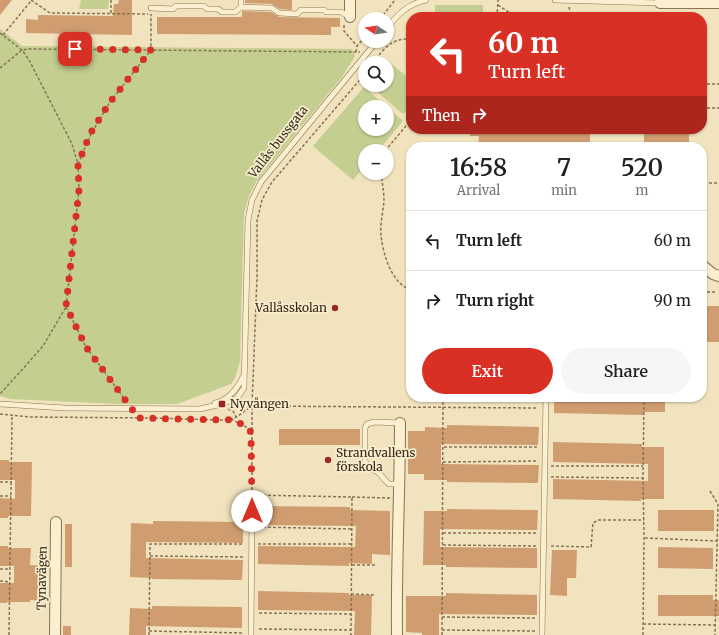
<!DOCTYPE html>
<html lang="en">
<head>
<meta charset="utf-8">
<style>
  body { margin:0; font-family:Merriweather,serif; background:#f6f6f6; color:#202124; height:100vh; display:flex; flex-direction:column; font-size:15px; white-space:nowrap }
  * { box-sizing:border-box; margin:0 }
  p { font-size:13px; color:#757577 }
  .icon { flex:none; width:22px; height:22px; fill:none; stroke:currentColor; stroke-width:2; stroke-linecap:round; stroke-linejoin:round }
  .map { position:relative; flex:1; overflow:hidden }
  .sheet { position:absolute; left:406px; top:142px; width:301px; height:260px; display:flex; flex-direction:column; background:#fff; border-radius:16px; box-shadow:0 1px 3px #0004 }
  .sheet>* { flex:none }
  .top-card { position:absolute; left:406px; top:12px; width:301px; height:122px; border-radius:16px; box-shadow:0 1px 3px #0004; background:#d93025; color:#fff; overflow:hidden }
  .needle { width:26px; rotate:282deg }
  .tools { position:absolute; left:358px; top:12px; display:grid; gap:8px }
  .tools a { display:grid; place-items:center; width:36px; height:36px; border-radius:50%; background:#fff; box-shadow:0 1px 3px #0004; font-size:20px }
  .pin { position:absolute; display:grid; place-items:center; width:34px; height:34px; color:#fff; margin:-17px; border-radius:8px; box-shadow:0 2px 6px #0006 }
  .me { position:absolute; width:44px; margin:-22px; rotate:0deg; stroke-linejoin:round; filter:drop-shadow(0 0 3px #0008) }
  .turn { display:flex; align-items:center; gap:14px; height:84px; padding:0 16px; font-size:18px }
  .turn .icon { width:52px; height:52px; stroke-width:2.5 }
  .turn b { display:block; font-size:28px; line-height:34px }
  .then { display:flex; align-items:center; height:38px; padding:0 16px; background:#0003; gap:8px; font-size:15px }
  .eta { display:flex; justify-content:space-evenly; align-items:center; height:68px; text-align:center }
  .eta b { font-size:24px; font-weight:600; line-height:28px }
  .button { display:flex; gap:8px; margin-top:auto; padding:8px 16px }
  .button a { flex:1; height:46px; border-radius:24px; background:#d93025; color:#fff; font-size:16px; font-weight:600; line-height:46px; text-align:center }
  .button a+a { background:#f6f6f6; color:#202124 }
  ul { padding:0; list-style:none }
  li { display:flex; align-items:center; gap:12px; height:60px; padding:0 16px; border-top:1px solid #e0e0e0 }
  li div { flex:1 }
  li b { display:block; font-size:15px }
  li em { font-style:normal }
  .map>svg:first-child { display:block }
  .green { fill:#c4ce91; fill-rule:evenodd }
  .building { fill:#d09d71 }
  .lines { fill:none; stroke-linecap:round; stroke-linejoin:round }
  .service-casing { stroke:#887355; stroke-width:6 }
  .minor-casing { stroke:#887355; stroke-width:12 }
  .path { stroke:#887355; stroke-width:1.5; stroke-dasharray:3 2; stroke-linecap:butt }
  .service { stroke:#faf0d0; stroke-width:5 }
  .minor { stroke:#faf0d0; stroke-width:10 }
  .route { stroke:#d93025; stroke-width:7; stroke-dasharray:0 12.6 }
  .poi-dot { fill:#9a2723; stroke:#f7edcd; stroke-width:1.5 }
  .labels { text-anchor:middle; stroke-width:3.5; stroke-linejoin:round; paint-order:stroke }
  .street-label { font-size:12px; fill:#362a1b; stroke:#f7edcd }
  .poi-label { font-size:12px; fill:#362a1b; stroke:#f7edcd; text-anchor:start }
</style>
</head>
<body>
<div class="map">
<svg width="719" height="635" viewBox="0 0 719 635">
  <rect width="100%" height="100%" fill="#f0e3bd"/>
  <path class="green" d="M81 0H109L108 9H79Z
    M435 5H483V17H435Z
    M0 29 22 46 352 49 355 56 342 77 256 182 249 196 244 213 240 361 235 378 231 384 177 404H118L10 399 0 396Z
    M387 60 411 80V105L403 114 369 85H387V63H384Z
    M364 87 403 121 378 151H365V166L353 180 313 146ZM365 107H387V129H365Z"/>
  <path class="building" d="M0 0H12L0 15Z
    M119 0H132V35L26 33V19L38 20V15L113 16 114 4H118Z
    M245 0H292V10L280 9 272 4 245 3Z
    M242 11 271 12 279 17 340 18V27H331V35L157 34V17H242Z
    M470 129H590V147H478L479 136H470Z
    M644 129H689V147H644Z
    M702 306H719V342H702Z
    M554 397H665V412H643V415L554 413Z
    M447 425 539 427 538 445 441 444V464L539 465 538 483 447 482V480H424V474H408V431H425V427L447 428Z
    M279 429H360V445H279Z
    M553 442 642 444V447H664V499H641V501L553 499V479L648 481V464L553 462Z
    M0 460H9V462H32L31 516H8V518H0V498L15 499V480H0Z
    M258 506 350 507V510L390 511V555L372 554V564L349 563V566L258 564V546L355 547 356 526 258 525Z
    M447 509 538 510 537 530 440 529V547L537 548V568L446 567V565H423L424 511H447Z
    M658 510H714V531H658Z
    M153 521 243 522V543L146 542V558L243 560 242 580 152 579V578L130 577 131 523 153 524Z
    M65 524H72V567H65Z
    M0 546H8V548H31L30 565 47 566 46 601 30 600V602H7V603H0V583H14V566H0Z
    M658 547 713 548V569L658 568Z
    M552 550H577L576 578H567V596L550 595Z
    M258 591 349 593V595H372L371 635H354L355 611 258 610Z
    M446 593 537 595V615L439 614V635H422V633L406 632V596H446Z
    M658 595H713V600H719V616H658Z
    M152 606 242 607V628L146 626V635H129L130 608 152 609Z
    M63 626H71V635H63Z"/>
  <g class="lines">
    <g class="service-casing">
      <path id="service" d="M555 0 660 3
        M241 7V0
        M151 8 173 9 176 6H204L207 9H218L222 12H235L241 7 272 8 279 13 297 14 301 10H324L326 12H341L350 17
        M387 28C398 14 408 4 426 0
        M215 403C229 400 237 389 243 377
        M0 404 65 408 200 409 222 404 237 398 244 388 248 220 252 200 261 182 377 41
        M400 423 374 422 367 424 365 428V461L368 468C381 471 380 476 389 484H400
        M251 635 252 511
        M542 635 546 397"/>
    </g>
    <g class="minor-casing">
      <path id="minor" d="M660 0V3H719
        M350 17V0
        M702 265 713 274 719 276
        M55 635 56 522
        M397 635C396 564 400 494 400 423"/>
    </g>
    <path class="path" d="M31 0 50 13 148 14
      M498 5 516 17
      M569 7 571 17
      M111 13V0
      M497 17 498 0
      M380 19 395 0
      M344 25V31L357 46
      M0 33 22 50 29 60 72 144 78 164 79 190 66 307 43 346 29 362 0 394
      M3 35 31 1
      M356 52 357 46 365 37
      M373 63C384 48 392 38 411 39
      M0 68 22 50 29 49 360 52
      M702 84H719
      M702 108H719
      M385 151 411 120
      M78 164 91 134 110 102 151 50V14
      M381 173C382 182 384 191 384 201 383 212 380 224 381 235 383 254 391 283 411 290
      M704 183H719
      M702 292H716
      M66 307 86 347 126 401
      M228 409 233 411 236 417
      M0 414 31 417 151 418 222 420 235 418 252 406 257 277V221L262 200 272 182 365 74
      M231 419 248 428 251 432
      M444 447H538
      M443 462 538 461
      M551 466H643
      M551 477 643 478
      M0 482H12
      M710 491 718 504 715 635
      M253 495 352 497 351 635
      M0 496H11
      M352 497 390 498
      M252 505V406L538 408
      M258 527 352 529
      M443 533H537
      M645 538 717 541
      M258 544H352
      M443 545 537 546
      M551 546 591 547 593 523 598 520H644
      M150 556 244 557
      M352 565H376
      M0 569H10
      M0 581 10 582
      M351 594 376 595
      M259 613 351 614
      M442 617 536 618
      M643 624 715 625
      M259 629 351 630
      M442 630 536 631
      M149 631 244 633
      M9 635 12 416
      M149 635 150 544H244
      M442 635 443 397
      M643 635 644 538 643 478 644 397"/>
    <use href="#service" class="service"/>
    <use href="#minor" class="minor"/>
  </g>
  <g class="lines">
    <path class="route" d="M75 49 151 50 110 102 90 134 78 164 79 190 66 306 86 347 132 409 137 418 222 420C233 418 244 424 251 432L252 511"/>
  </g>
  <g class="poi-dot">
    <circle cx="335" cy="308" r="4"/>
    <rect x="218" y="400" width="8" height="8" rx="2"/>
    <circle cx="328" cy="460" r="4"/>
  </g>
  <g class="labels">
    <g class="street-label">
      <text transform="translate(278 142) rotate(-52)" y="4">Vallås bussgata</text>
      <text transform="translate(42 578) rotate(-89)" y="4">Tynavägen</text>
    </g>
    <g class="poi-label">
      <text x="327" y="312" text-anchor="end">Vallåsskolan</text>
      <text x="230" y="408">Nyvången</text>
      <text x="336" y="457">Strandvallens<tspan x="336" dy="14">förskola</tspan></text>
    </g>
  </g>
</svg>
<div class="tools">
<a><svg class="needle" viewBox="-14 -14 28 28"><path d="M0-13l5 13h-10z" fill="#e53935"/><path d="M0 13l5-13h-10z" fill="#757577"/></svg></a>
<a><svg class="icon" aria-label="search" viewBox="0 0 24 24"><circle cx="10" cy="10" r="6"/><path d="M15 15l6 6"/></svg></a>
<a>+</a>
<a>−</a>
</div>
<div class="pin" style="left:75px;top:49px;background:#d93025"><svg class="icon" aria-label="arrive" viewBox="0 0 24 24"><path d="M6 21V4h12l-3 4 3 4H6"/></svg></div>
<svg class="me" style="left:252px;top:511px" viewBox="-20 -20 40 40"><circle r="19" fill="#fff"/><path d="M0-13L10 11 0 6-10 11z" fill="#d93025"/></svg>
<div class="top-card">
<div class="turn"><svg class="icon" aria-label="left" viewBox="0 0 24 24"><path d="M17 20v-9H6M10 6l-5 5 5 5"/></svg><div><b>60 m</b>Turn left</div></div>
<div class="then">Then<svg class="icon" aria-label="right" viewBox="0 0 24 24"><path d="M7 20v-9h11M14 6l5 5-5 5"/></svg></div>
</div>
<section class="sheet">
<div class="eta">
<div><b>16:58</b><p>Arrival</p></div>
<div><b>7</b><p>min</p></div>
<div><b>520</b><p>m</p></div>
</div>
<ul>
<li><svg class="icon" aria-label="left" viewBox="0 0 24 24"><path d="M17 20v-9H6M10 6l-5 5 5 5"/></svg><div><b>Turn left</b></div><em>60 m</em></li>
<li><svg class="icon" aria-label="right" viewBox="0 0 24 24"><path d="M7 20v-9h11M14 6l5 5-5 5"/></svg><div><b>Turn right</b></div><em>90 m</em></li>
</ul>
<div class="button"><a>Exit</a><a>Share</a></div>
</section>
</div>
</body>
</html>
